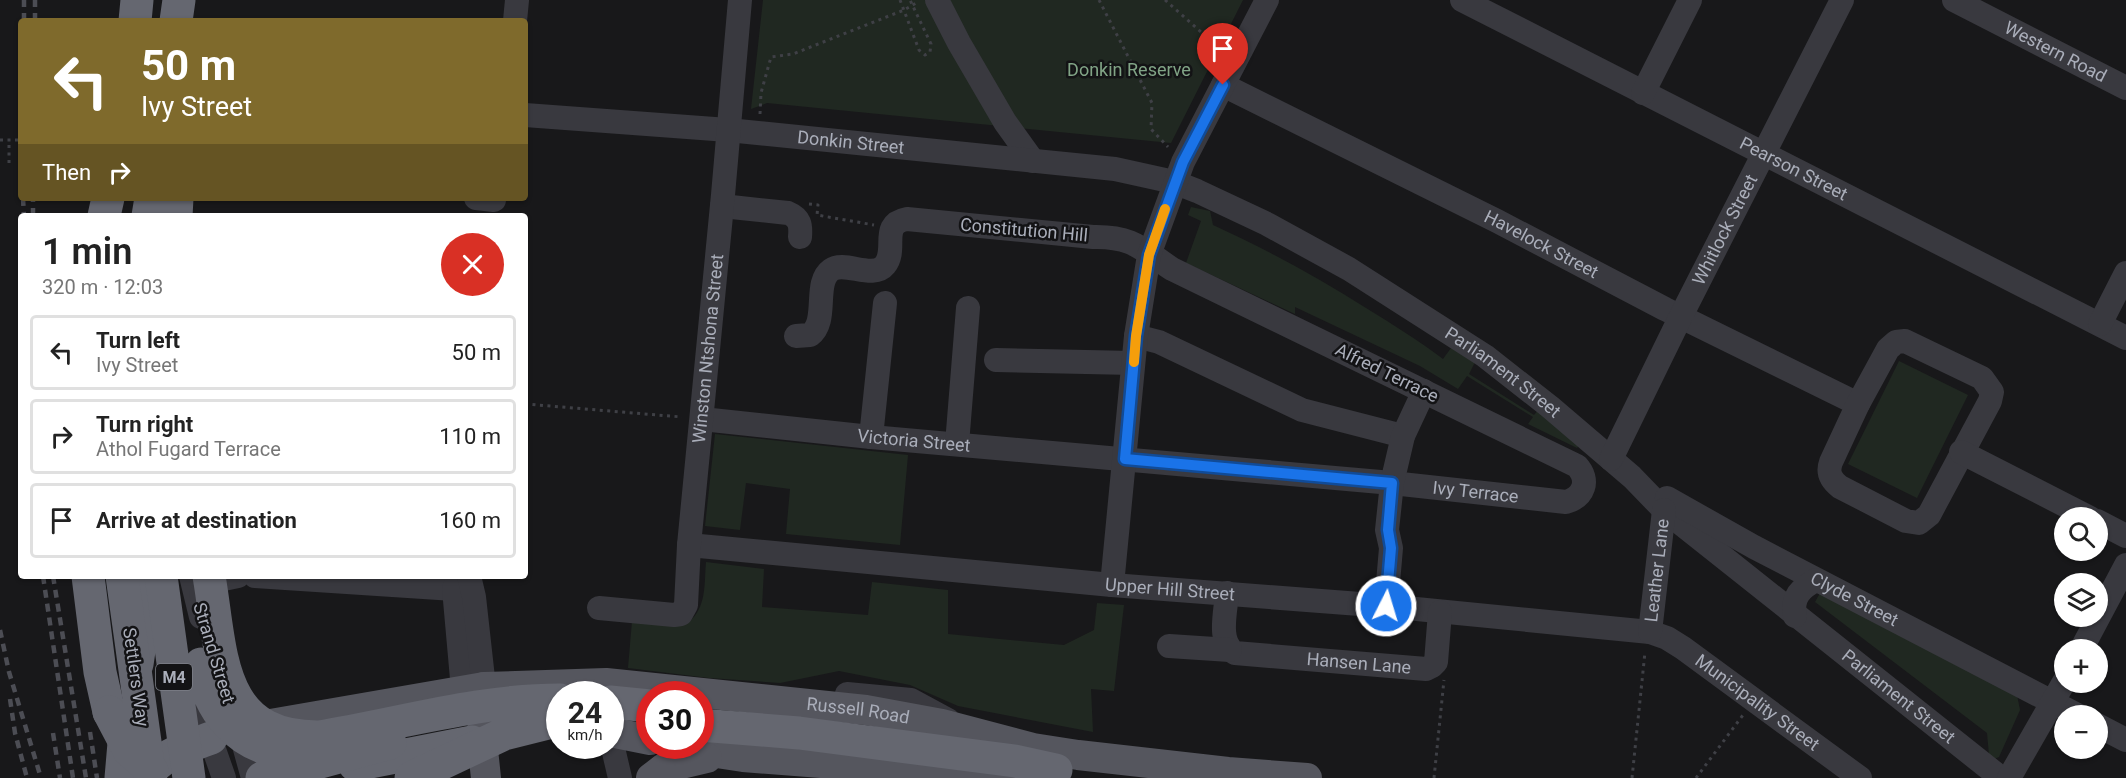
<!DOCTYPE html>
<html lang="en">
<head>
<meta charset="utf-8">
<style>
  body { margin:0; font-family:Roboto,sans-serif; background:#f2f2f2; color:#222; height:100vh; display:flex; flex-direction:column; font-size:22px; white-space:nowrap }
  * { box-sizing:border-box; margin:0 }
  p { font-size:20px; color:#767676 }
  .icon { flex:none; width:33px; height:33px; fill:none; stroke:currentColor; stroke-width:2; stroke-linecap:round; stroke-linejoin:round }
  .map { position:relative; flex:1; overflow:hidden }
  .sheet { position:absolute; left:18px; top:213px; width:510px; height:366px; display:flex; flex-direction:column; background:#fff; border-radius:6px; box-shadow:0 2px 4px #0004 }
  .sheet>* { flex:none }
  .banner { position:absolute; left:18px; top:18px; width:510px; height:183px; border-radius:6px; box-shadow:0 2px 4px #0004; background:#7f6a2c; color:#fff; overflow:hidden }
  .controls { position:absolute; left:2054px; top:507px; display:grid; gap:12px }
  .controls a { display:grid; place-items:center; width:54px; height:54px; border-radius:50%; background:#fff; box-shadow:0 2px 4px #0004; font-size:30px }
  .speed { position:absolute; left:546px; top:681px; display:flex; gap:12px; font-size:30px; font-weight:700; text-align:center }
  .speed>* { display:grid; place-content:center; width:78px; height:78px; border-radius:50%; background:#fff; box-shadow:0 2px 4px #0004; line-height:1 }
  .speed small { font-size:15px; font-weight:400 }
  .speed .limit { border:9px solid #d22; background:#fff; color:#111 }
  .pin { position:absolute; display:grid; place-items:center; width:51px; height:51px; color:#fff; margin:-62px -26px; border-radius:50% 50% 50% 0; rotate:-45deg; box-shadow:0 0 6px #0007 }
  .pin .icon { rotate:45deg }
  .me { position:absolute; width:66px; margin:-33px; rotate:5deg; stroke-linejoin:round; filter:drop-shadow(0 0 4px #0008) }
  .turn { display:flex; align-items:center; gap:21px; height:126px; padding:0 24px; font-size:27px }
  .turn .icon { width:78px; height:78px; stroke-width:2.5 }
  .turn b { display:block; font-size:42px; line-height:51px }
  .then { display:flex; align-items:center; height:57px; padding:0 24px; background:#0003; gap:12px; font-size:22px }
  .round { display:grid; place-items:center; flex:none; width:63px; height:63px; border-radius:32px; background:#f2f2f2 }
  .head { display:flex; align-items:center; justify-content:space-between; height:102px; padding:0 24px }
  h1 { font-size:36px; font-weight:600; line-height:45px }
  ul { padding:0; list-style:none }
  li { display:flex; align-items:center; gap:18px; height:75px; margin:0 12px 9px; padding:0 12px; border:3px solid #e0e0e0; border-radius:6px }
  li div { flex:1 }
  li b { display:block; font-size:22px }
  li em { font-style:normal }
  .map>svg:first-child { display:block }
  .green { fill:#202821 }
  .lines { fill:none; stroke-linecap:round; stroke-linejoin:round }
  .path { stroke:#3f4046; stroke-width:3; stroke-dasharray:3 4.5; stroke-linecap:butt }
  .minor { stroke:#39393f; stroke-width:24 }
  .major { stroke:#55565e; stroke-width:30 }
  .highway { stroke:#656770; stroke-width:33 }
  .rail { stroke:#4c4d54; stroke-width:4.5; stroke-dasharray:8 6; stroke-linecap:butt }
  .highway-bridge { stroke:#656770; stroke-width:33 }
  .route-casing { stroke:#114b97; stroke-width:15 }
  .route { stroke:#1a73e8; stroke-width:10 }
  .slow { stroke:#f59e0b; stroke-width:10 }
  .labels { text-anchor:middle; stroke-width:5; stroke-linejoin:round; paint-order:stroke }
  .shield { fill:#131315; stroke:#7d8088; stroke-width:1.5 }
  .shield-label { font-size:16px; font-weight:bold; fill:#aaaeba }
  .street-label { font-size:18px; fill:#aaaeba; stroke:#131315 }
  .park-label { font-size:18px; fill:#81a486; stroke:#131315 }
</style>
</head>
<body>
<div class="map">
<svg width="2126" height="778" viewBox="0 0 2126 778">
  <rect width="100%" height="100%" fill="#18181a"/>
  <path class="green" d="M763 0H1243L1171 143 767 103 751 109Z
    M1191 207 1210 211 1213 225C1266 249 1317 277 1366 308 1392 324 1418 340 1443 359L1451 348 1475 362 1469 374 1534 415 1539 409 1581 443 1577 448 1528 424 1533 417 1467 376 1458 389 1420 366 1295 307V314L1186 263 1201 221 1188 215Z
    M1899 361 1968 395 1917 498 1848 464Z
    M715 434 908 455 900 545 786 534 790 489 746 483 740 530 705 526Z
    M706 562 764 569 762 607 868 615 872 582 948 590V634L1064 645 1094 630 1097 603 1124 605 1114 691 1091 689 1093 732 958 706 910 685 839 671 780 683 709 678 628 668 632 621 688 623C707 607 704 585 706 562Z
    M1820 593 2017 695 2020 710 1999 757 1994 759 1989 755 1987 733 1815 602Z"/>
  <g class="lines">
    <path class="path" d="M900 0 919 50 925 55 930 52 931 44 910 0
      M1099 0 1152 103 1151 129 1168 147
      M1165 0 1220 49
      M760 114 761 93 771 57 793 54 904 10 918 2
      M0 140H21
      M9 163V140
      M809 204 818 205 817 215 874 225
      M525 404 682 417
      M1434 778 1444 680
      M1632 778 1645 652
      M1696 778 1743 715"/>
    <g class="minor">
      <path d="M937 0 959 43 1005 122 1033 161"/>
      <path id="s1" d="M1462 0 2126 338"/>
      <path id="s2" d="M1954 0 2126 88"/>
      <path d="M515 21 517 0"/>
      <path id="s3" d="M1223 85 1497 221 1665 309 1858 404"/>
      <path d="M1643 93 1690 0"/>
      <path id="s4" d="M525 115 728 130 1115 169 1174 182 1197 191 1267 224 1349 269 1485 356 1550 407 1632 477 1664 510 2001 778"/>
      <path d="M476 198 494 200"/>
      <path d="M722 206 788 213C800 218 801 225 800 237"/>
      <path d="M2100 324 2126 273"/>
      <path d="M1136 336 1159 342 1302 410 1403 436"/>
      <path d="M1905 341 1982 378 1992 392 1990 401 1929 515 1919 523 1906 521 1840 487C1831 480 1827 473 1831 462L1858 404 1888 349 1896 342Z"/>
      <path d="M996 360 1133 363"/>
      <path id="s5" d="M702 419 871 437 1392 483 1566 502C1584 497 1590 480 1577 466L1172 269C1142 249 1132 236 1093 237L907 219C879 224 898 249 885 265 873 280 845 260 831 270 813 283 829 321 810 335L796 336"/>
      <path d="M871 437 885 303"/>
      <path d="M957 444 968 308"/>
      <path d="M1961 452 2090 518"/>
      <path id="s6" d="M1611 459 1681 316 1842 0"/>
      <path id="s7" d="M1667 498 1754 547 2079 716"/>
      <path d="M2097 521 2126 536"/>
      <path id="s8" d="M689 545 1112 585 1386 606 1650 632 1667 638 1683 648 1860 778"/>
      <path d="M191 576 201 617"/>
      <path d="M255 576 454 589"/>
      <path d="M459 576 454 589 463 690"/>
      <path d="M469 576 474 597 484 687"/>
      <path d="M1112 585 1136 336 1149 255 1183 162 1267 0"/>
      <path id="s9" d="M1227 593C1226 611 1217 642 1235 653L1426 669 1432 666 1436 662 1440 612"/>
      <path d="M201 595 219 580 238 576"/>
      <path d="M1386 606 1391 548 1387 530 1392 483 1403 436 1424 391"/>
      <path id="s10" d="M599 608 674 615 681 614 686 605 689 545 723 195 740 0"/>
      <path d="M1795 616C1791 597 1801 588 1816 580"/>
      <path id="s11" d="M1650 632 1664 510"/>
      <path d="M1169 646 1230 650"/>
      <path d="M2081 650 2126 565"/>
      <path d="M193 689 224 778"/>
      <path d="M847 694 911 700 948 720"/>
      <path d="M610 722 613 748 620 778"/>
      <path d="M2097 725 2126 740"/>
      <path d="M239 727 253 778"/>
      <path d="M2009 778 2064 682"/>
    </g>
    <g class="major">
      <path d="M484 687 482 740 486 778"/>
      <path id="s12" d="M259 726 484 687 606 683 866 710 942 724 1033 748 1078 755 1228 772 1307 778"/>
      <path d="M610 732 650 740"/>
      <path d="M671 746 743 757 963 774 1027 772"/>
      <path d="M651 778 664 768 707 758"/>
    </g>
    <path class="highway" d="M135 21 137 0
      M176 21 179 0
      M104 216 108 198
      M148 216 151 198
      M176 216 177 198
      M88 576 100 672 109 712
      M137 664 143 624 154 580
      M610 702 650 706
      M700 725 799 733 1015 761 1056 770
      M355 765 472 742
      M121 778 126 720
      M144 778C161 755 185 748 211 738"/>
    <path class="rail" d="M24 21V0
      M35 21V0
      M23 198 24 216
      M33 216V198
      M43 576 73 778
      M53 576 86 778
      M0 630 9 672 41 778
      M10 699 15 733 27 778
      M90 732 97 778
      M53 733 60 778"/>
    <path class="highway-bridge" d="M122 576 150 778
      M161 576 189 778
      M209 576C222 650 216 738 319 737 399 724 478 700 560 700
      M201 664C208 711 237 745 284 753
      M109 712 129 750 152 771
      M262 778 390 743
      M411 778 504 734 560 720"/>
  </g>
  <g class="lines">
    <g class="route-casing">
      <path id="route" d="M1223 85 1183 162 1149 255 1136 336 1125 459 1392 483 1388 530 1391 548 1386 606"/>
    </g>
    <use href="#route" class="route"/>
    <path class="slow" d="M1134 362 1136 336 1149 255 1165 209"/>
  </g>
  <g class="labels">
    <rect class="shield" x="156" y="664" width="36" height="26" rx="4.5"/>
    <g class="shield-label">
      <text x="174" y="683">M4</text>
    </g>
    <g class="street-label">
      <text dy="6" stroke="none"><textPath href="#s2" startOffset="114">Western Road</textPath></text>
      <text dy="6" stroke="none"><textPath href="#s4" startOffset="327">Donkin Street</textPath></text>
      <text dy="6" stroke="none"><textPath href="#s1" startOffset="372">Pearson Street</textPath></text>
      <text dy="6" stroke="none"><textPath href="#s6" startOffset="256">Whitlock Street</textPath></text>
      <text transform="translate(1024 230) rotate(5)" y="6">Constitution Hill</text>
      <text dy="6" stroke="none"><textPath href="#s3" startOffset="356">Havelock Street</textPath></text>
      <text dy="6" stroke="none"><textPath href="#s10" startOffset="350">Winston Ntshona Street</textPath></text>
      <text transform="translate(1387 373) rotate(26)" y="6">Alfred Terrace</text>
      <text dy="6" stroke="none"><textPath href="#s4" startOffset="1034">Parliament Street</textPath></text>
      <text dy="6" stroke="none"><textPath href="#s5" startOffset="213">Victoria Street</textPath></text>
      <text dy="6" stroke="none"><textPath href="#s5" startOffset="777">Ivy Terrace</textPath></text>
      <text dy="6" stroke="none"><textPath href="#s11" startOffset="62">Leather Lane</textPath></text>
      <text dy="6" stroke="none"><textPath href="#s8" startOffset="483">Upper Hill Street</textPath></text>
      <text dy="6" stroke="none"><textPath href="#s7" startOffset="213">Clyde Street</textPath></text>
      <text transform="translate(214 653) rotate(73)" y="6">Strand Street</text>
      <text dy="6" stroke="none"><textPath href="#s9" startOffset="188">Hansen Lane</textPath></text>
      <text transform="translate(136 677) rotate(82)" y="6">Settlers Way</text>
      <text dy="6" stroke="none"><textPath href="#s4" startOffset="1546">Parliament Street</textPath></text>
      <text dy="6" stroke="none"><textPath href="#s8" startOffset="1094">Municipality Street</textPath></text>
      <text dy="6" stroke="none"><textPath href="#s12" startOffset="604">Russell Road</textPath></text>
    </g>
    <g class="park-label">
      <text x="1129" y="76">Donkin Reserve</text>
    </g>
  </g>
</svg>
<div class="controls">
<a><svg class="icon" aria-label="search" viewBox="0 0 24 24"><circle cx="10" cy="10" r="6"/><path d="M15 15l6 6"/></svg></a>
<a><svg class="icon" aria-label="layers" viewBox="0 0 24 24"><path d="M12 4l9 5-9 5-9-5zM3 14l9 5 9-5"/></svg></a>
<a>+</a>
<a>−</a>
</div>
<div class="speed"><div>24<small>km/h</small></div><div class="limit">30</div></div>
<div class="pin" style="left:1223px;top:85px;background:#d93025"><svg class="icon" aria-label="arrive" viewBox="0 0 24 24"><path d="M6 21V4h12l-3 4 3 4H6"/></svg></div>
<svg class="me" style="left:1386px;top:606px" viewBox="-20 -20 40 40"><circle r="17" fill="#1a73e8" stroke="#fff" stroke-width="3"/><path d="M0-11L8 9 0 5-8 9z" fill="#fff"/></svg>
<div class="banner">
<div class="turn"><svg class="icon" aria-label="left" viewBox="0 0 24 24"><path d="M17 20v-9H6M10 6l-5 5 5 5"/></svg><div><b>50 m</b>Ivy Street</div></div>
<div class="then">Then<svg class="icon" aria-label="right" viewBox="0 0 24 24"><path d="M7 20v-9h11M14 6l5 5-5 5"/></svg></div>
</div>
<section class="sheet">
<div class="head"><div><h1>1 min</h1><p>320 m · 12:03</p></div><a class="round" style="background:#d93025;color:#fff"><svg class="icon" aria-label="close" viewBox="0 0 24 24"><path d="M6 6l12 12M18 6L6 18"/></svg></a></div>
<ul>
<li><svg class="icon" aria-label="left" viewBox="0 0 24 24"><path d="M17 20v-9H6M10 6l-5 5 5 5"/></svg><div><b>Turn left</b><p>Ivy Street</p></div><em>50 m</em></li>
<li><svg class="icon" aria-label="right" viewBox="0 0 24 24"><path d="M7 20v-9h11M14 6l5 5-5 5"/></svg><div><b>Turn right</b><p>Athol Fugard Terrace</p></div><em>110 m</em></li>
<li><svg class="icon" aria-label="arrive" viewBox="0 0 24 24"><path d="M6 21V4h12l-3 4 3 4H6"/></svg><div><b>Arrive at destination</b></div><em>160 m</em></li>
</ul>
</section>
</div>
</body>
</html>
